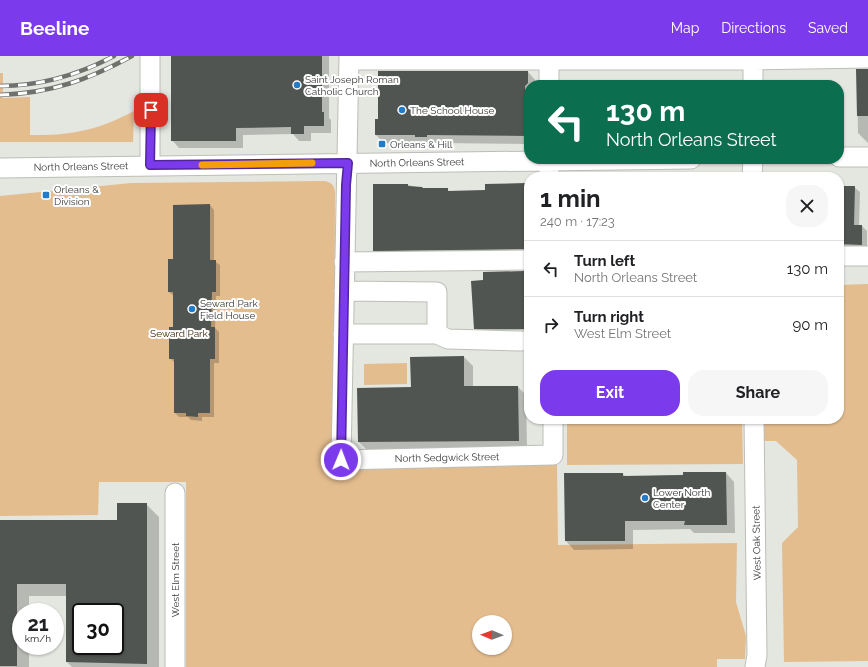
<!DOCTYPE html>
<html lang="en">
<head>
<meta charset="utf-8">
<style>
  body { margin:0; font-family:Raleway,sans-serif; background:#f6f6f6; color:#202124; height:100vh; display:flex; flex-direction:column; font-size:15px; white-space:nowrap }
  * { box-sizing:border-box; margin:0 }
  p { font-size:13px; color:#757577 }
  .icon { flex:none; width:22px; height:22px; fill:none; stroke:currentColor; stroke-width:2; stroke-linecap:round; stroke-linejoin:round }
  .map { position:relative; flex:1; overflow:hidden }
  .details { position:absolute; left:524px; top:116px; width:320px; height:252px; display:flex; flex-direction:column; background:#fff; border-radius:16px; box-shadow:0 1px 3px #0004 }
  .details>* { flex:none }
  .top-card { position:absolute; left:524px; top:24px; width:320px; height:84px; border-radius:16px; box-shadow:0 1px 3px #0004; background:#0b6e4f; color:#fff; overflow:hidden }
  .needle { width:26px; rotate:271deg }
  .fabs { position:absolute; left:472px; top:559px; display:grid; gap:8px }
  .fabs a { display:grid; place-items:center; width:40px; height:40px; border-radius:50%; background:#fff; box-shadow:0 1px 3px #0004; font-size:20px }
  .speed { position:absolute; left:12px; top:547px; display:flex; gap:8px; font-size:20px; font-weight:700; text-align:center }
  .speed>* { display:grid; place-content:center; width:52px; height:52px; border-radius:50%; background:#fff; box-shadow:0 1px 3px #0004; line-height:1 }
  .speed small { font-size:10px; font-weight:400 }
  .speed .limit { border:2px solid #111; border-radius:6px; background:#fff; color:#111 }
  .pin { position:absolute; display:grid; place-items:center; width:34px; height:34px; color:#fff; margin:-17px; border-radius:8px; box-shadow:0 2px 6px #0006 }
  .me { position:absolute; width:44px; margin:-22px; rotate:1deg; stroke-linejoin:round; filter:drop-shadow(0 0 3px #0008) }
  .turn { display:flex; align-items:center; gap:14px; height:84px; padding:0 16px; font-size:18px }
  .turn .icon { width:52px; height:52px; stroke-width:2.5 }
  .turn b { display:block; font-size:28px; line-height:34px }
  .round { display:grid; place-items:center; flex:none; width:42px; height:42px; border-radius:16px; background:#f6f6f6 }
  .summary { display:flex; align-items:center; justify-content:space-between; height:68px; padding:0 16px }
  h1 { font-size:24px; font-weight:700; line-height:30px }
  .action { display:flex; gap:8px; margin-top:auto; padding:8px 16px }
  .action a { flex:1; height:46px; border-radius:16px; background:#7c3aed; color:#fff; font-size:16px; font-weight:700; line-height:46px; text-align:center }
  .action a+a { background:#f6f6f6; color:#202124 }
  ul { padding:0; list-style:none }
  li { display:flex; align-items:center; gap:12px; height:56px; padding:0 16px; border-top:1px solid #e0e0e0 }
  li div { flex:1 }
  li b { display:block; font-size:15px }
  li em { font-style:normal }
  header { display:flex; align-items:center; gap:24px; box-sizing:border-box; height:56px; padding:0 20px; background:#7c3aed; color:#fff }
  header strong { font-size:19px }
  nav { display:flex; gap:22px; margin-inline-start:auto; font-size:14px }
  .map>svg:first-child { display:block }
  .green { fill:#e4bd8f; fill-rule:evenodd }
  .shadow { fill:#0003; fill-rule:evenodd }
  .building { fill:#515551; fill-rule:evenodd }
  .lines { fill:none; stroke-linecap:round; stroke-linejoin:round }
  .minor-casing { stroke:#bcbeb8; stroke-width:21 }
  .minor { stroke:#fff; stroke-width:19 }
  .rail-casing { stroke:#6f716d; stroke-width:4.5 }
  .rail { stroke:#fff; stroke-width:3; stroke-dasharray:9; stroke-linecap:butt }
  .route-casing { stroke:#51269a; stroke-width:10 }
  .route { stroke:#7c3aed; stroke-width:7 }
  .slow { stroke:#f59e0b; stroke-width:7 }
  .poi-dot { fill:#227bc8; stroke:#fff; stroke-width:1.5 }
  .labels { text-anchor:middle; stroke-width:4; stroke-linejoin:round; paint-order:stroke }
  .poi-label { font-size:10px; fill:#393a38; stroke:#fff; text-anchor:start }
  .street-label { font-size:10px; fill:#393a38; stroke:#fff }
  .park-label { font-size:10px; fill:#3e290c; stroke:#fff }
</style>
</head>
<body>
<header>
<strong>Beeline</strong>
<nav><a>Map</a><a>Directions</a><a>Saved</a></nav>
</header>
<div class="map">
<svg width="868" height="611" viewBox="0 0 868 611">
  <rect width="100%" height="100%" fill="#e4e6e0"/>
  <path class="green" d="M0 17H3V42L30 41V79C69 80 99 74 134 55L133 86H0Z
    M325 125C332 127 334 129 335 136L334 409 557 408 558 489 737 487 736 546 746 580 745 603H717V611H186V426H99L98 459 0 460V140L131 127ZM479 566H505V592H479Z
    M868 228V605L784 606 782 487 798 471 797 404 776 385H764L763 363H839V229Z
    M407 307V328L364 329V308Z
    M567 363H742L743 408 567 409Z"/>
  <path class="shadow" d="M172 0H329V62L331 64V77H311V85H299L293 78 243 79V92H179L172 84Z
    M868 13V87L858 77 857 14Z
    M528 16 536 25V29H529V88L435 87V90H424L421 87H384L376 79Z
    M525 128 529 132V198L379 199 374 194 408 129 424 133H447L450 136 486 135Z
    M839 131H854L860 136 859 170H862L867 175V194L839 195Z
    M210 149 214 154V205L220 209V240H216L215 272 219 276V307H214V361H202V365L191 364 188 361H179L175 357V307L170 302 174 272V240L169 236 174 204V150Z
    M524 216 526 218 527 274H477L475 272 484 225Z
    M464 301 473 310V331H518L526 339 527 393 368 395 359 386 358 333 412 332Z
    M726 417 734 426 735 477H694L690 473 633 474V493L574 494 566 485 623 418 626 421Z
    M146 448 159 461V611H72L67 606V540H29V556H21V590H29V611H0V465H118ZM81 556H115V590H81Z"/>
  <path class="building" d="M171 0H322V56H324V70H304V78H291V71L236 72V85H171Z
    M856 13H868V60H857Z
    M378 15H528V27L525 30 528 80 427 79V81H415V79H375V63H378Z
    M526 127 527 193 373 195V128H408V130L422 131 423 132H448V135L485 134V128Z
    M839 130H855L854 169H862V189L839 188Z
    M210 148V204H216V236H212L211 271H215V303H210V357H198V361L186 360V357H174V303H169V271H173V236H168V203H173V149Z
    M524 215 525 273H474L471 225 483 224V216Z
    M464 300V330H518L519 385 358 386 357 332 411 331 410 301Z
    M683 416H726L727 469H684L685 465H625V485H565L564 417H623V420L683 419Z
    M117 447H147V608L66 606V528H17V610H0V464H117ZM81 556H117V590H81Z"/>
  <g class="lines">
    <g class="minor-casing">
      <path id="minor" d="M150 0V109
        M349 0 341 404 553 399V363
        M349 4H753L868 2
        M549 29V0
        M753 29V0
        M839 101H868
        M0 112 691 103
        M549 121V103
        M752 121 753 103
        M839 200H868
        M344 206 529 204
        M343 278H437V236L344 235
        M437 278 448 283 521 285
        M754 363 757 599 755 611
        M175 611V437"/>
    </g>
    <use href="#minor" class="minor"/>
    <g class="rail-casing">
      <path id="rail" d="M0 30C41 30 78 19 114 0
        M0 39C51 37 88 24 132 0"/>
    </g>
    <use href="#rail" class="rail"/>
  </g>
  <g class="lines">
    <g class="route-casing">
      <path id="route" d="M151 54 150 109 348 107 346 129 341 404"/>
    </g>
    <use href="#route" class="route"/>
    <path class="slow" d="M202 109 312 107"/>
  </g>
  <g class="poi-dot">
    <circle cx="297" cy="29" r="4"/>
    <circle cx="402" cy="54" r="4"/>
    <rect x="378" y="84" width="8" height="8" rx="2"/>
    <rect x="42" y="135" width="8" height="8" rx="2"/>
    <circle cx="192" cy="253" r="4"/>
    <circle cx="645" cy="442" r="4"/>
  </g>
  <g class="labels">
    <g class="poi-label">
      <text x="305" y="27">Saint Joseph Roman<tspan x="305" dy="12">Catholic Church</tspan></text>
      <text x="410" y="58">The School House</text>
      <text x="390" y="92">Orleans &amp; Hill</text>
      <text x="54" y="137">Orleans &amp;<tspan x="54" dy="12">Division</tspan></text>
      <text x="200" y="251">Seward Park<tspan x="200" dy="12">Field House</tspan></text>
      <text x="653" y="440">Lower North<tspan x="653" dy="12">Center</tspan></text>
    </g>
    <g class="street-label">
      <text transform="translate(417 106) rotate(-1)" y="4">North Orleans Street</text>
      <text transform="translate(81 110) rotate(-1)" y="4">North Orleans Street</text>
      <text transform="translate(447 401) rotate(-1)" y="4">North Sedgwick Street</text>
      <text transform="translate(756 487) rotate(-91)" y="4">West Oak Street</text>
      <text transform="translate(175 524) rotate(-90)" y="4">West Elm Street</text>
    </g>
    <g class="park-label">
      <text x="179" y="281">Seward Park</text>
    </g>
  </g>
</svg>
<div class="fabs">
<a><svg class="needle" viewBox="-14 -14 28 28"><path d="M0-13l5 13h-10z" fill="#e53935"/><path d="M0 13l5-13h-10z" fill="#757577"/></svg></a>
</div>
<div class="speed"><div>21<small>km/h</small></div><div class="limit">30</div></div>
<div class="pin" style="left:151px;top:54px;background:#d93025"><svg class="icon" aria-label="arrive" viewBox="0 0 24 24"><path d="M6 21V4h12l-3 4 3 4H6"/></svg></div>
<svg class="me" style="left:341px;top:404px" viewBox="-20 -20 40 40"><circle r="17" fill="#7c3aed" stroke="#fff" stroke-width="3"/><path d="M0-11L8 9 0 5-8 9z" fill="#fff"/></svg>
<div class="top-card">
<div class="turn"><svg class="icon" aria-label="left" viewBox="0 0 24 24"><path d="M17 20v-9H6M10 6l-5 5 5 5"/></svg><div><b>130 m</b>North Orleans Street</div></div>
</div>
<section class="details">
<div class="summary"><div><h1>1 min</h1><p>240 m · 17:23</p></div><a class="round"><svg class="icon" aria-label="close" viewBox="0 0 24 24"><path d="M6 6l12 12M18 6L6 18"/></svg></a></div>
<ul>
<li><svg class="icon" aria-label="left" viewBox="0 0 24 24"><path d="M17 20v-9H6M10 6l-5 5 5 5"/></svg><div><b>Turn left</b><p>North Orleans Street</p></div><em>130 m</em></li>
<li><svg class="icon" aria-label="right" viewBox="0 0 24 24"><path d="M7 20v-9h11M14 6l5 5-5 5"/></svg><div><b>Turn right</b><p>West Elm Street</p></div><em>90 m</em></li>
</ul>
<div class="action"><a>Exit</a><a>Share</a></div>
</section>
</div>
</body>
</html>
